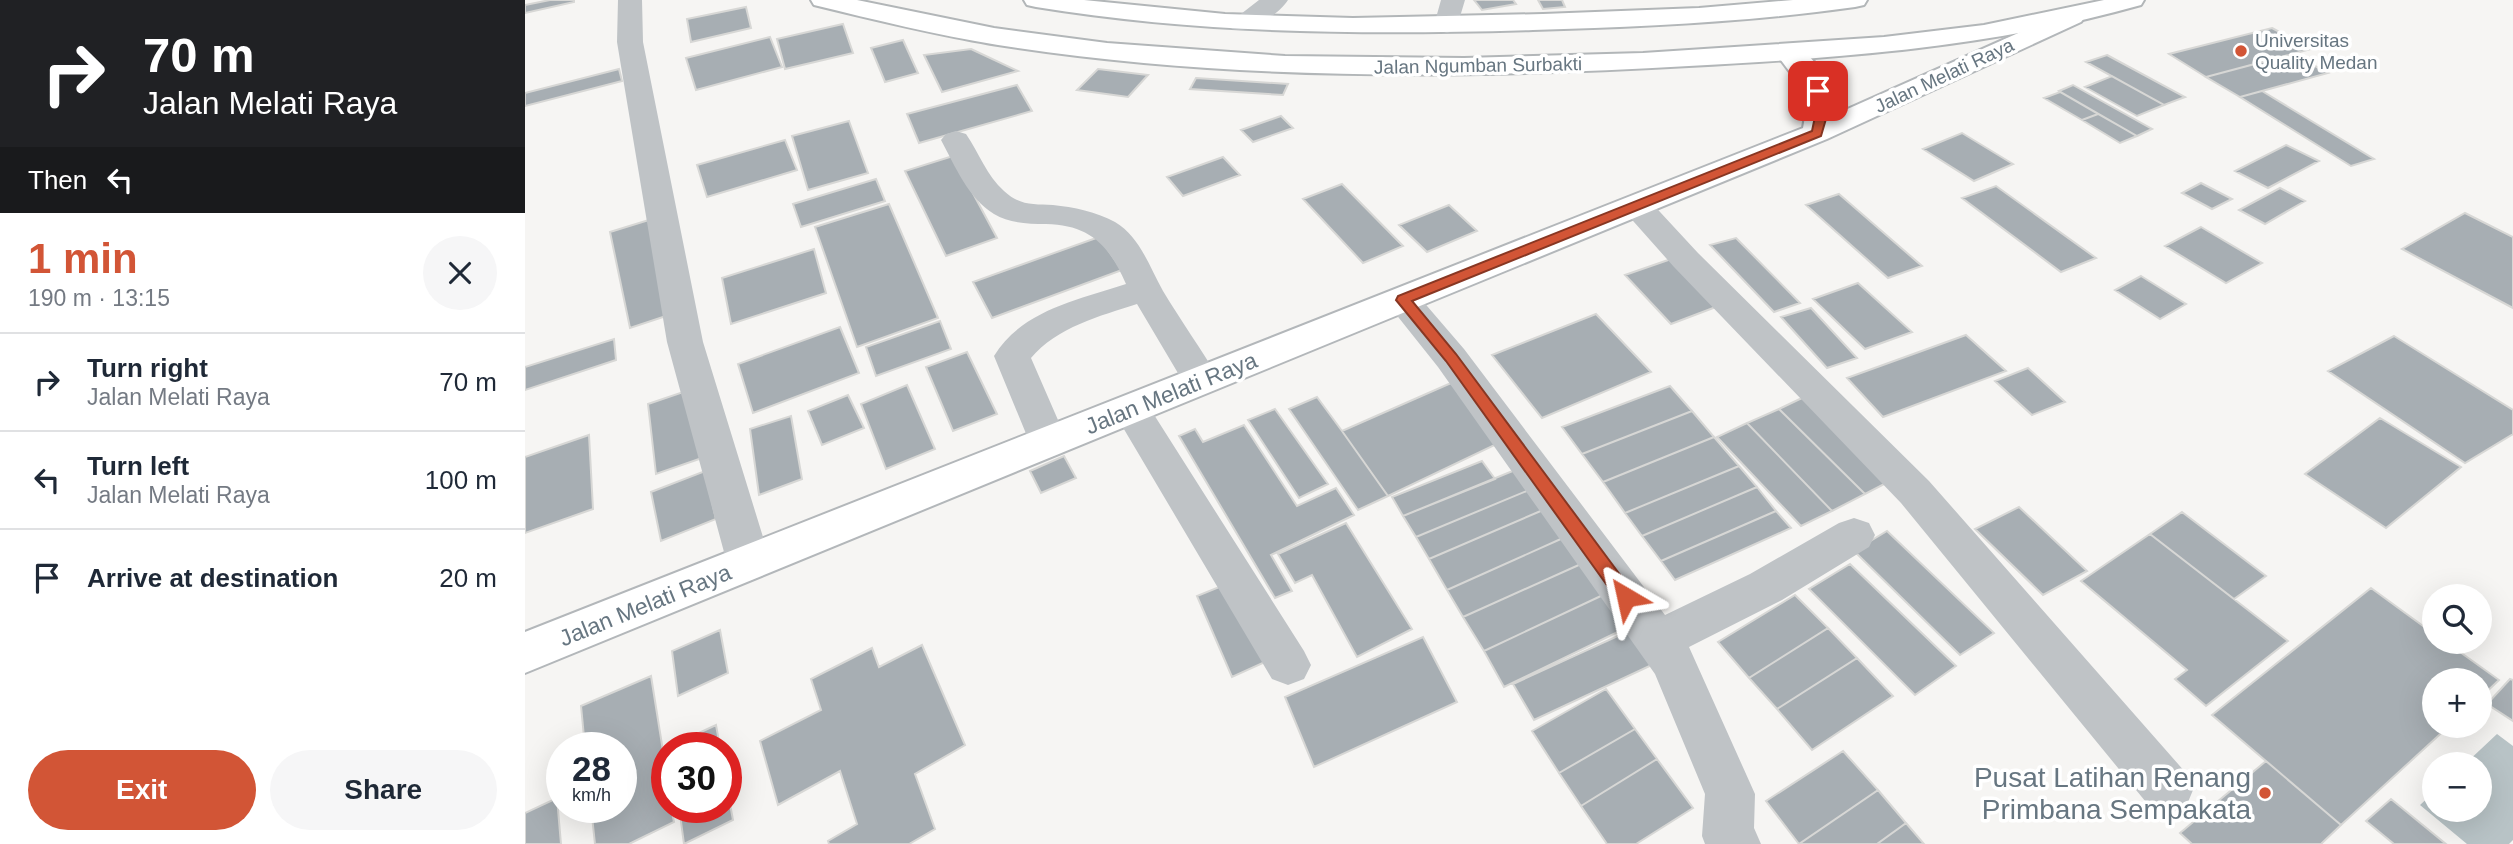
<!DOCTYPE html>
<html lang="en">
<head>
<meta charset="utf-8">
<style>
  body { margin:0; font-family:Arial,sans-serif; background:#f6f6f7; color:#1f2937; height:100vh; display:flex; flex-direction:column; font-size:26px; white-space:nowrap }
  * { box-sizing:border-box; margin:0 }
  p { font-size:23px; color:#747a83 }
  .icon { flex:none; width:38px; height:38px; fill:none; stroke:currentColor; stroke-width:2; stroke-linecap:round; stroke-linejoin:round }
  .map { position:relative; flex:1; overflow:hidden }
  .panel { display:flex; flex-direction:column; background:#fff; width:525px }
  .panel>* { flex:none }
  .banner { background:#202124; color:#fff; overflow:hidden }
  .fabs { position:absolute; left:1897px; top:584px; display:grid; gap:14px }
  .fabs a { display:grid; place-items:center; width:70px; height:70px; border-radius:50%; background:#fff; box-shadow:0 7px 28px #0002; font-size:35px }
  .speed { position:absolute; left:21px; top:732px; display:flex; gap:14px; font-size:35px; font-weight:700; text-align:center }
  .speed>* { display:grid; place-content:center; width:91px; height:91px; border-radius:50%; background:#fff; box-shadow:0 7px 28px #0002; line-height:1 }
  .speed small { font-size:18px; font-weight:400 }
  .speed .limit { border:10px solid #d22; background:#fff; color:#111 }
  .pin { position:absolute; display:grid; place-items:center; width:60px; height:60px; color:#fff; margin:-30px; border-radius:14px; box-shadow:0 4px 10px #0006 }
  .me { position:absolute; width:77px; margin:-38px; rotate:324deg; stroke-linejoin:round; filter:drop-shadow(0 0 5px #0008) }
  .turn { display:flex; align-items:center; gap:24px; height:147px; padding:0 28px; font-size:32px }
  .turn .icon { width:91px; height:91px; stroke-width:2.5 }
  .turn b { display:block; font-size:49px; line-height:60px }
  .then { display:flex; align-items:center; height:66px; padding:0 28px; background:#0003; gap:14px; font-size:26px }
  .round { display:grid; place-items:center; flex:none; width:74px; height:74px; border-radius:37px; background:#f6f6f7 }
  .headline { display:flex; align-items:center; justify-content:space-between; height:119px; padding:0 28px }
  h1 { font-size:42px; font-weight:600; line-height:52px; color:#d25536 }
  .primary-button { display:flex; gap:14px; margin-top:auto; padding:14px 28px }
  .primary-button a { flex:1; height:80px; border-radius:42px; background:#d25536; color:#fff; font-size:28px; font-weight:600; line-height:80px; text-align:center }
  .primary-button a+a { background:#f6f6f7; color:#1f2937 }
  ul { padding:0; list-style:none }
  li { display:flex; align-items:center; gap:21px; height:98px; padding:0 28px; border-top:2px solid #e0e1e3 }
  li div { flex:1 }
  li b { display:block; font-size:26px }
  li em { font-style:normal }
  main { display:flex; flex:1; min-height:0 }
  .map>svg:first-child { display:block }
  .water { fill:#b8c3c6 }
  .building { fill:#a7aeb3; stroke:#d7d7d5; stroke-width:2 }
  .lines { fill:none; stroke-linecap:round; stroke-linejoin:round }
  .major-casing { stroke:#b3b7ba; stroke-width:4 }
  .highway-casing { stroke:#b2b6b8; stroke-width:4 }
  .minor { fill:#bfc3c6; fill-rule:evenodd }
  .major { fill:#fff; fill-rule:evenodd }
  .highway { fill:#fff; fill-rule:evenodd }
  .route { fill:#d25536; stroke:#883723; stroke-width:2 }
  .poi-dot { fill:#d25536; stroke:#fff; stroke-width:2.5 }
  .labels { text-anchor:middle; stroke-width:7; stroke-linejoin:round; paint-order:stroke }
  .far-poi-label { font-size:19px; fill:#677681; stroke:#fff; text-anchor:start }
  .far-street-label { font-size:19px; fill:#677681; stroke:#fff }
  .street-label { font-size:23px; fill:#677681; stroke:#fff }
  .near-poi-label { font-size:28px; fill:#677681; stroke:#fff; text-anchor:end }
</style>
</head>
<body>
<main>
<section class="panel">
<div class="banner">
<div class="turn"><svg class="icon" aria-label="right" viewBox="0 0 24 24"><path d="M7 20v-9h11M14 6l5 5-5 5"/></svg><div><b>70 m</b>Jalan Melati Raya</div></div>
<div class="then">Then<svg class="icon" aria-label="left" viewBox="0 0 24 24"><path d="M17 20v-9H6M10 6l-5 5 5 5"/></svg></div>
</div>
<div class="headline"><div><h1>1 min</h1><p>190 m · 13:15</p></div><a class="round"><svg class="icon" aria-label="close" viewBox="0 0 24 24"><path d="M6 6l12 12M18 6L6 18"/></svg></a></div>
<ul>
<li><svg class="icon" aria-label="right" viewBox="0 0 24 24"><path d="M7 20v-9h11M14 6l5 5-5 5"/></svg><div><b>Turn right</b><p>Jalan Melati Raya</p></div><em>70 m</em></li>
<li><svg class="icon" aria-label="left" viewBox="0 0 24 24"><path d="M17 20v-9H6M10 6l-5 5 5 5"/></svg><div><b>Turn left</b><p>Jalan Melati Raya</p></div><em>100 m</em></li>
<li><svg class="icon" aria-label="arrive" viewBox="0 0 24 24"><path d="M6 21V4h12l-3 4 3 4H6"/></svg><div><b>Arrive at destination</b></div><em>20 m</em></li>
</ul>
<div class="primary-button"><a>Exit</a><a>Share</a></div>
</section>
<div class="map">
<svg width="1988" height="844" viewBox="0 0 1988 844">
  <rect width="100%" height="100%" fill="#f6f5f3"/>
  <path class="water" d="M1972 734 1988 746V840L1984 844H1942L1895 805 1909 792V810H1955V765H1939Z"/>
  <path class="building" d="M25 0H49V2L0 13V5Z
    M949 0H988L991 4 957 10Z
    M1013 0H1037L1040 7 1018 9Z
    M221 7 226 28 166 42 162 19Z
    M318 24 328 53 260 69 252 39Z
    M1747 28 1786 49 1681 77 1644 54Z
    M245 37 257 67 171 90 161 58Z
    M378 40 393 73 360 82 346 48Z
    M446 49 493 71 417 92 399 55Z
    M1768 54 1803 73 1715 97 1681 77Z
    M1582 55 1660 97 1639 105 1561 62Z
    M94 69 97 81 0 106V93Z
    M573 69 623 75 603 97 552 90Z
    M1587 76 1639 105 1612 116 1560 87Z
    M671 78 763 84 758 95 665 89Z
    M492 85 507 111 394 143 382 114Z
    M1548 85 1627 129 1612 136 1534 91Z
    M1737 91 1849 159 1826 166 1715 97Z
    M1535 92 1573 114 1557 120 1519 98Z
    M1573 114 1612 136 1595 143 1557 120Z
    M756 116 768 128 728 142 716 130Z
    M324 121 343 173 283 190 267 136Z
    M1437 133 1488 164 1449 181 1398 149Z
    M260 140 272 170 182 197 172 165Z
    M1761 145 1794 161 1743 188 1710 171Z
    M428 156 472 238 421 256 380 171Z
    M698 157 715 175 658 196 642 177Z
    M351 179 360 201 276 227 268 204Z
    M1676 183 1707 199 1687 209 1657 193Z
    M817 184 878 246 838 263 778 199Z
    M1471 186 1571 258 1536 272 1437 198Z
    M1755 188 1780 201 1740 224 1714 210Z
    M1314 194 1397 266 1363 278 1281 205Z
    M364 204 413 318 332 347 290 227Z
    M924 205 952 231 902 252 874 225Z
    M1940 213 1988 237V308L1877 249Z
    M127 219 150 313 105 328 85 232Z
    M1676 227 1737 263 1701 283 1640 246Z
    M574 237 597 270 467 318 448 282Z
    M1211 238 1275 303 1249 312 1185 245Z
    M289 249 301 293 206 324 197 278Z
    M1149 258 1196 305 1146 324 1100 275Z
    M1616 276 1661 304 1635 319 1590 290Z
    M1333 283 1387 332 1340 349 1288 299Z
    M1286 308 1332 358 1302 368 1256 317Z
    M1071 314 1126 372 1017 418 967 355Z
    M415 321 426 349 351 376 341 347Z
    M315 327 334 373 228 413 213 364Z
    M1441 335 1481 371 1358 417 1322 378Z
    M1869 336 1988 410V434L1940 463 1803 371Z
    M89 339 91 360 0 390V367Z
    M442 352 472 414 428 431 401 367Z
    M1503 368 1540 402 1507 415 1470 381Z
    M926 383 976 442 863 496 817 431Z
    M382 385 410 449 361 469 336 404Z
    M1145 386 1167 411 1057 454 1037 427Z
    M167 389 177 458 131 474 123 404Z
    M323 395 339 428 297 445 283 411Z
    M792 397 817 431 863 496 833 510 764 409Z
    M1279 397 1367 480 1340 494 1254 409Z
    M750 409 803 484 774 498 723 420Z
    M1254 409 1340 494 1307 511 1222 423Z
    M1167 411 1189 437 1078 482 1057 454Z
    M266 416 277 479 234 495 225 429Z
    M1855 418 1936 467 1861 528 1780 474Z
    M1222 423 1307 511 1276 526 1192 437Z
    M719 425 772 506 811 488 829 515 746 555 767 591 750 598 654 436 670 429 678 442Z
    M64 435 68 509 0 533V457Z
    M1189 437 1214 466 1100 513 1078 482Z
    M539 456 551 478 516 493 505 471Z
    M957 461 970 479 878 516 867 497Z
    M1214 466 1232 487 1117 536 1100 513Z
    M990 470 1004 490 891 537 878 516Z
    M180 471 191 519 136 541 126 492Z
    M1232 487 1251 511 1136 561 1117 536Z
    M1004 490 1018 510 904 559 891 537Z
    M1494 507 1562 571 1518 595 1450 529Z
    M1018 510 1038 538 922 590 904 559Z
    M1251 511 1266 528 1150 580 1136 561Z
    M1657 512 1741 576 1709 599 1625 534Z
    M821 523 887 629 832 657 787 575 770 583 753 554Z
    M1362 531 1469 633 1435 655 1329 551Z
    M1625 534 1763 641 1681 706 1650 679 1662 670 1556 581Z
    M1038 538 1056 564 938 617 922 590Z
    M1056 564 1078 595 959 651 938 617Z
    M1325 564 1431 666 1390 695 1284 589Z
    M704 583 740 662 707 677 672 596Z
    M1846 588 1909 634V642H1921L1974 680 1955 698V681H1909V726H1924L1816 825 1687 715Z
    M1078 595 1101 628 979 687 959 651Z
    M1270 595 1303 628 1224 678 1193 642Z
    M1303 628 1332 658 1252 709 1224 678Z
    M1108 629 1131 663 1009 720 988 684Z
    M195 630 203 673 153 696 147 651Z
    M898 637 932 702 789 767 760 697Z
    M397 645 440 745 390 774 410 829 384 844H304L303 841 332 824 315 771 253 805 235 741 296 710 286 679 347 648 354 667Z
    M1332 658 1368 696 1287 750 1252 709Z
    M126 676 142 776V807H146L149 822 104 844H70L66 807H96V747H60L56 706Z
    M1985 679 1988 680V721L1962 704Z
    M1081 689 1110 729 1034 773 1007 731Z
    M191 725 195 747H146V746Z
    M1110 729 1132 759 1056 806 1034 773Z
    M1318 751 1353 790 1274 844 1241 801Z
    M1132 759 1168 808 1111 844H1082L1056 806Z
    M1741 761 1816 825 1796 844H1667L1655 833Z
    M201 783 208 820 159 844 154 807H201Z
    M1353 790 1381 823 1352 844H1274Z
    M32 798 36 844H0V813Z
    M1866 799 1921 844H1869L1841 821Z
    M1381 823 1399 844H1352Z"/>
  <g class="lines">
    <g class="major-casing">
      <path id="major" d="M1547 9 1556 12 1560 17 1556 22 1302 139 0 673V632L1278 128C1286 89 1270 81 1250 52L1254 46C1285 39 1310 88 1309 115Z"/>
    </g>
    <g class="highway-casing">
      <path id="highway" d="M286 0H332L469 28 582 43 760 56 939 58 1118 53 1359 37 1459 25 1579 0H1619L1616 5C1468 47 1317 58 1164 66 934 79 701 81 473 45 412 35 350 20 289 5Z
        M499 0H559L700 14 828 18 1018 14 1174 8 1268 0H1342L1339 5 1330 7C1223 22 1115 27 1008 30 841 35 676 34 511 7L502 5Z"/>
    </g>
    <path class="minor" d="M93 0H117L118 42 178 342 246 563 239 575 224 581 209 575 202 563 142 342 92 42Z
      M734 0H763C753 15 725 34 707 29L703 24Z
      M916 0H940L931 30 922 33 913 30 909 25Z
      M431 131 441 134C454 153 462 176 479 191 495 206 509 204 528 205 548 207 572 212 590 222 615 237 624 266 638 291 656 321 677 350 695 381L689 390 676 394 663 390 612 304C575 316 532 327 506 358L543 443 537 453 523 458 509 453 469 356C497 310 553 300 601 284 584 245 565 225 521 224 503 224 484 223 469 214 443 198 430 166 416 140L421 134Z
      M1112 197 1123 199 1173 253 1404 481 1661 773 1668 790 1661 807 1643 814 1625 807 1376 503 1149 267 1101 213 1096 206 1101 199Z
      M878 289 890 292 939 349 1140 615 1225 574 1314 523 1329 518 1344 523 1350 535 1344 547 1257 600 1164 647 1230 794 1229 828 1236 844H1180L1177 836 1180 794 1130 674 913 367 866 308 861 300 866 292Z
      M606 395 619 399 779 651 786 665 779 679 763 685 747 679 587 409 593 399Z"/>
    <use href="#major" class="major"/>
    <use href="#highway" class="highway"/>
  </g>
  <path class="route" d="M1293 87 1299 91 1303 112 1296 136 887 301 931 354 1107 591 1110 597 1107 602 1101 604 1094 602 921 361 871 300 873 296 1287 131 1291 112 1287 91Z"/>
  <g class="poi-dot">
    <circle cx="1716" cy="51" r="7"/>
    <circle cx="1740" cy="793" r="7"/>
  </g>
  <g class="labels">
    <g class="far-poi-label">
      <text x="1730" y="47">Universitas<tspan x="1730" dy="22">Quality Medan</tspan></text>
    </g>
    <g class="far-street-label">
      <text transform="translate(953 65) rotate(-1)" y="7">Jalan Ngumban Surbakti</text>
      <text transform="translate(1419 75) rotate(-25)" y="7">Jalan Melati Raya</text>
    </g>
    <g class="street-label">
      <text transform="translate(646 393) rotate(-22)" y="8">Jalan Melati Raya</text>
      <text transform="translate(120 605) rotate(-22)" y="8">Jalan Melati Raya</text>
    </g>
    <g class="near-poi-label">
      <text x="1726" y="787">Pusat Latihan Renang<tspan x="1726" dy="32">Primbana Sempakata</tspan></text>
    </g>
  </g>
</svg>
<div class="fabs">
<a><svg class="icon" aria-label="search" viewBox="0 0 24 24"><circle cx="10" cy="10" r="6"/><path d="M15 15l6 6"/></svg></a>
<a>+</a>
<a>−</a>
</div>
<div class="speed"><div>28<small>km/h</small></div><div class="limit">30</div></div>
<div class="pin" style="left:1293px;top:91px;background:#d93025"><svg class="icon" aria-label="arrive" viewBox="0 0 24 24"><path d="M6 21V4h12l-3 4 3 4H6"/></svg></div>
<svg class="me" style="left:1101px;top:597px" viewBox="-20 -20 40 40"><path d="M0-17L14 15 0 8-14 15z" fill="#d25536" stroke="#fff" stroke-width="4"/></svg>
</div>
</main>
</body>
</html>
